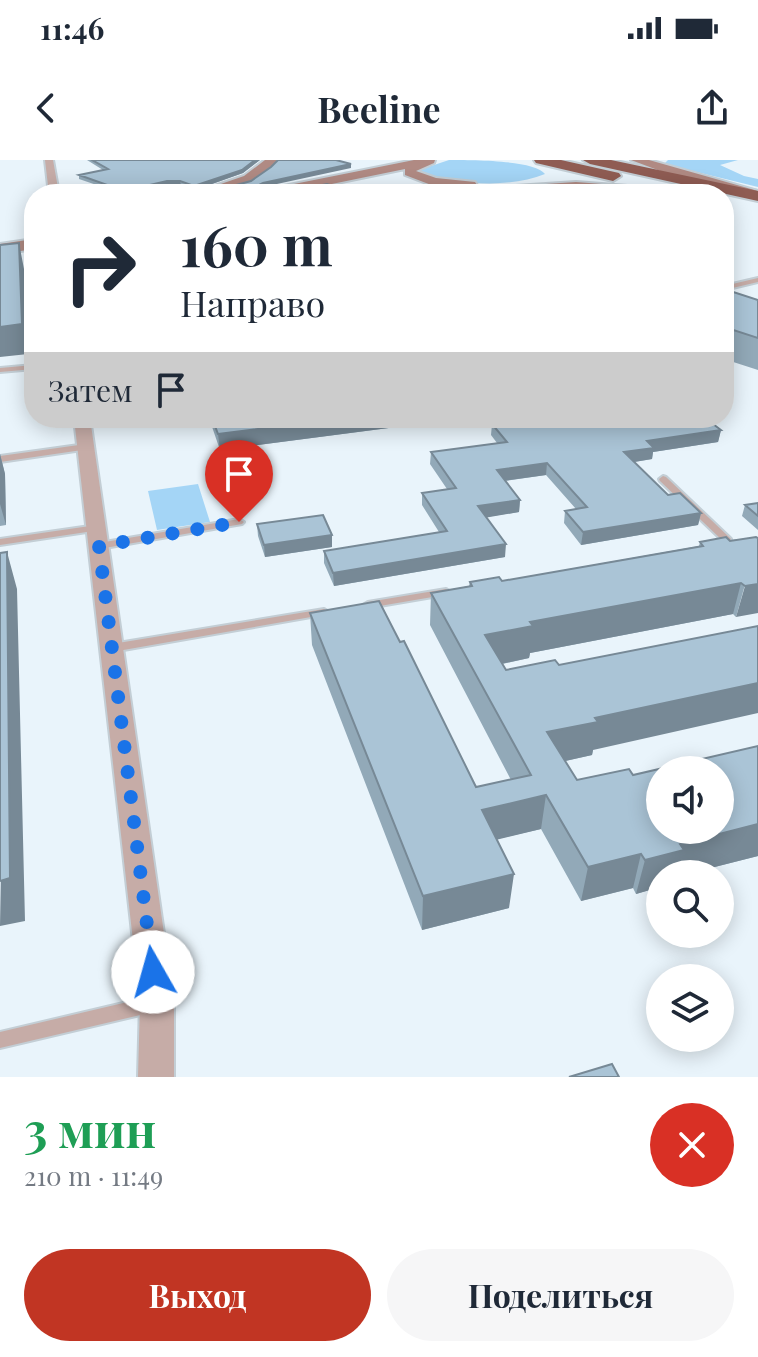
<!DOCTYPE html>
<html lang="ru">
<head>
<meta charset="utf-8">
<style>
  body { margin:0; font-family:"Playfair Display",serif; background:#f6f6f7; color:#1f2937; height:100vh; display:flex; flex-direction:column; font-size:30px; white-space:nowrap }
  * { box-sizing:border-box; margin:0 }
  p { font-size:26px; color:#747a83 }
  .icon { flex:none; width:44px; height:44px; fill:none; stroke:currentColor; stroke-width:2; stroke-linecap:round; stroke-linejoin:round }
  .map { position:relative; height:917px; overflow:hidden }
  .panel { display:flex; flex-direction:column; background:#fff; flex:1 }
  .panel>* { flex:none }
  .banner { position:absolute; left:24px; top:24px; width:710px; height:244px; border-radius:32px; box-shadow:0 4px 20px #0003; background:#fff; color:#1f2937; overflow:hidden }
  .controls { position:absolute; left:646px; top:596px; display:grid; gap:16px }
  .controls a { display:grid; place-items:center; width:88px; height:88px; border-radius:50%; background:#fff; box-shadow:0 4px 20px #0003; font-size:40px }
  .pin { position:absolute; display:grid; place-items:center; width:68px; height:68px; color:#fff; margin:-82px -34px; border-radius:50% 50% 50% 0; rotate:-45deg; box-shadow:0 0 8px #0007 }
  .pin .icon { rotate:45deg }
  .me { position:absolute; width:88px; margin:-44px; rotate:353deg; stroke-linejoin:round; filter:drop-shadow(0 0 6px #0008) }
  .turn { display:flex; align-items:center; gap:28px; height:168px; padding:0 24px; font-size:36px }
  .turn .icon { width:104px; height:104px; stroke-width:2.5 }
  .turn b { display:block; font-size:56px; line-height:68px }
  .then { display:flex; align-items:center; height:76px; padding:0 24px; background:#0003; gap:16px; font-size:30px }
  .round { display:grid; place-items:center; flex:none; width:84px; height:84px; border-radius:42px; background:#f6f6f7 }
  .summary { display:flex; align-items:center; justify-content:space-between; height:136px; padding:0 24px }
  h1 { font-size:48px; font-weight:700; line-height:60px; color:#1e9e55 }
  .button { display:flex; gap:16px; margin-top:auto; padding:16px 24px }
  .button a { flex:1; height:92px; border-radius:48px; background:#c13523; color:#fff; font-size:32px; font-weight:700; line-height:92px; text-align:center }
  .button a+a { background:#f6f6f7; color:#1f2937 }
  .status { display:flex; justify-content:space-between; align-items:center; height:56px; padding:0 40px; background:#fff; direction:ltr }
  .status svg { height:22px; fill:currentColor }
  header { display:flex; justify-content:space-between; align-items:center; height:104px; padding:0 24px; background:#fff; font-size:36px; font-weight:700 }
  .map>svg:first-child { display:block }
  .green { fill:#a4d5f6 }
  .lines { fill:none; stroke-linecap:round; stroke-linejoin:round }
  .lane-casing { stroke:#c3ced5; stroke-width:4 }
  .street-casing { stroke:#c3ced5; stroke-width:4 }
  .secondary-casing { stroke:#c3ced5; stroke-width:4 }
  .highway-casing { stroke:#c3ced5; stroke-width:4 }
  .lane { fill:#c6aca7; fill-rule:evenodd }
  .street { fill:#c6aca7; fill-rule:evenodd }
  .secondary { fill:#b08a83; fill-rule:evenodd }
  .highway { fill:#8f5c53; fill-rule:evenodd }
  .wall { fill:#92a9b8 }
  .shaded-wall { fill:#778996 }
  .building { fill:#aac4d6; stroke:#778996; stroke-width:2; fill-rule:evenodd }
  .route { stroke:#1a73e8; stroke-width:14; stroke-dasharray:0 25.2 }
</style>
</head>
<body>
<div class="status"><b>11:46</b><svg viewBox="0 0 49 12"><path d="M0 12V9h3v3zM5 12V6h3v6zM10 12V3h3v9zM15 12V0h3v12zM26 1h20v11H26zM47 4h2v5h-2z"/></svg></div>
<header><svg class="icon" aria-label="back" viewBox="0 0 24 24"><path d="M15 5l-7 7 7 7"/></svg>Beeline<svg class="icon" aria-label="share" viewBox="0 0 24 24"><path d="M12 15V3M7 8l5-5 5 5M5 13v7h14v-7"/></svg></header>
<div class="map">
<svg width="758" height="917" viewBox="0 0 758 917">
  <rect width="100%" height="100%" fill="#e9f4fb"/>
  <path class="green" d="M449 0C470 0 536 0 545 14 509 29 455 24 419 13V10Z
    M668 0H738L720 5 744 16 758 19V27L664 4Z
    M198 324 210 362 157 370 148 331Z"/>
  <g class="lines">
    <g class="lane-casing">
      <path id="lane" d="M758 118V122L724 130V126Z
        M34 205V209L0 212V208Z
        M86 284 89 285V289L0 302V296Z
        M663 316 666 317 729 377 731 379 729 381H723L660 321 659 319Z
        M239 359 244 362 242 364 99 389 94 386 99 383Z
        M97 365 102 368 100 370 0 385V379Z
        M446 429 451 432 450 434 368 448 363 445 368 442Z
        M324 449 329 452 328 454 112 492 106 488 112 484Z
        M153 836 159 839 161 844 159 849 153 852 0 888V872Z"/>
    </g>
    <g class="street-casing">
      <path id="street" d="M45 0H53L59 34H49Z
        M74 258H90L174 843V917H138L140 843Z"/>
    </g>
    <g class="secondary-casing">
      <path id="secondary" d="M265 0H277C257 26 224 34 192 34L244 16Z
        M414 0H435L434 3 416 11 436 18 475 22 477 25 472 29 576 22 679 30 686 34 576 30 440 34 447 30 470 29 434 26 405 15V9L283 34H257L264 30Z
        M631 0H649L758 31V39L687 21Z
        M34 79V89L0 94V84Z"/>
    </g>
    <g class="highway-casing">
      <path id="highway" d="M534 0H561L619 13 621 16 613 21 536 3Z
        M583 0H611L758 31V41L590 4Z"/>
    </g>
    <use href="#lane" class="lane"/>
    <use href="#street" class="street"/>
    <use href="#secondary" class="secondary"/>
    <use href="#highway" class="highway"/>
  </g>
  <path class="wall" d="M87 0H260L243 13 195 30 181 25H168L127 34H123L79 19V15L103 10Z
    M724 129 758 140V210L724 199Z
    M209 258H450V260L220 290Z
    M652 258H705L721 270 718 282 653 292 652 299 634 302 668 335 701 353 698 365 581 385 564 363 565 351 576 349 546 315 505 321 520 340 519 352 486 357 505 397 334 426 324 403V391L439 372 422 345V333L447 329 430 304 431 292 497 283 491 275 492 264 616 266 656 261Z
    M0 294 5 314 6 365 0 366Z
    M758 343V370L742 356 745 345Z
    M257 364 332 387 265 397 258 376Z
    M758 378 736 457 733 454 530 493 529 498 502 504 506 510 593 590 592 595 565 601 577 620 633 615 758 586V696L687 714H660V727L636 734 633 728 581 741 541 669 497 679 509 748 422 770 312 485 310 453 400 482 476 627 511 620 430 465 431 433 469 426 470 422 502 421 699 386 700 382Z"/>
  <path class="shaded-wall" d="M255 0H260L243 13 195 30 194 26Z
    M351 4V8L263 27 256 31 255 34V27L263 23Z
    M167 21H180L181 25H168L124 34V31Z
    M232 29 233 33 210 34V32Z
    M19 83 24 109 28 194 0 197V167Z
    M344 258H450V260L220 290 218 274Z
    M721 270 718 282 653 292 652 299 622 304 624 292 647 281Z
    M0 294 5 314 6 365 0 344Z
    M547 303 546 315 496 322 497 310Z
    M520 340 519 352 478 359V346Z
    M701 353 698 365 581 385 583 372Z
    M332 375V387L265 397 264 385Z
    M506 384 505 397 334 426 333 413Z
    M7 392 17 429 25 761 0 766Z
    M741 423 733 454 530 493 529 498 482 508 485 475 530 462Z
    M758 424V453L736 457 745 426Z
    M758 523V553L593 590 592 595 543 606 547 572 595 558Z
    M546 635 541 669 479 684 482 650Z
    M758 664V696L687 714H660V727L636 734 645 700 680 684Z
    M641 694 633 728 581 741 588 707Z
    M514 714 509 748 422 770 423 736Z"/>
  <path class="building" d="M92 0H255L242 10 194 26 180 21H167L124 31 79 15 108 9Z
    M278 0H336L351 4 263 23 255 27 254 32 283 33 327 24 356 33 238 34 232 29 210 32 251 21 271 7Z
    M19 83 22 164 0 167V85Z
    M724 129 758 140V178L724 167Z
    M212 258H344L218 274Z
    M535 258H606L616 266 669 259 668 258H705L721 270 647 281 654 288 624 292 668 335 680 333 701 353 583 372 565 351 587 347 547 303 497 310 520 340 478 346 506 384 333 413 324 391 447 371 422 333 456 328 431 292 507 282 492 264Z
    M758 343V356L745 345Z
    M323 355 332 375 264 385 257 364Z
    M726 377 730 381 756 377 758 378V424L745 426 741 423 530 462 533 466 485 475 506 510 555 500 559 505 758 466V523L595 558 598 562 547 572 577 620 629 609 633 615 758 586V664L680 684 684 690 645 700 641 694 588 707 546 635 482 650 514 714 423 736 310 453 379 441 400 482 404 481 476 627 531 615 431 433 472 426 470 422 499 417 502 421 703 386 700 382ZM660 610H720V670H660Z
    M7 392 10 718 0 721V393Z
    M612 904 619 917H569Z"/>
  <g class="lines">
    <path class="route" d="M153 812 99 386 239 362"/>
  </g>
</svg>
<div class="controls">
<a><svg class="icon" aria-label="sound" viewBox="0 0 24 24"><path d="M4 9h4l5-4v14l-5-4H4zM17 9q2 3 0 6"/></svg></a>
<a><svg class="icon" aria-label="search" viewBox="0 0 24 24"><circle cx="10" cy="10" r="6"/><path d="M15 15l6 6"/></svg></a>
<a><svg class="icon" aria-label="layers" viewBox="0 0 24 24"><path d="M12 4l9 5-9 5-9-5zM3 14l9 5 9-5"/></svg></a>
</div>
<div class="pin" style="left:239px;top:362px;background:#d93025"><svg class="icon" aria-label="arrive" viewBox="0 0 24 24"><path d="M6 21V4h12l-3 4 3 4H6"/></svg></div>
<svg class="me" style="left:153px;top:812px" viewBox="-20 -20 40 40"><circle r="19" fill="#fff"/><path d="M0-13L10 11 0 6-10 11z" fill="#1a73e8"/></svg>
<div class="banner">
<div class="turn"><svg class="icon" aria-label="right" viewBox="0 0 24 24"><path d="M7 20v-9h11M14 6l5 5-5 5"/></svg><div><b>160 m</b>Направо</div></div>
<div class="then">Затем<svg class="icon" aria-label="arrive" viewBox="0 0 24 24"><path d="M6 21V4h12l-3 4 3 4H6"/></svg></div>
</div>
</div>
<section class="panel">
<div class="summary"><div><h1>3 мин</h1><p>210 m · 11:49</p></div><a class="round" style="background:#d93025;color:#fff"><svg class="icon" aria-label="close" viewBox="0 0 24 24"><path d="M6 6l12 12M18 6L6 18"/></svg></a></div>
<div class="button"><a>Выход</a><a>Поделиться</a></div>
</section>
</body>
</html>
